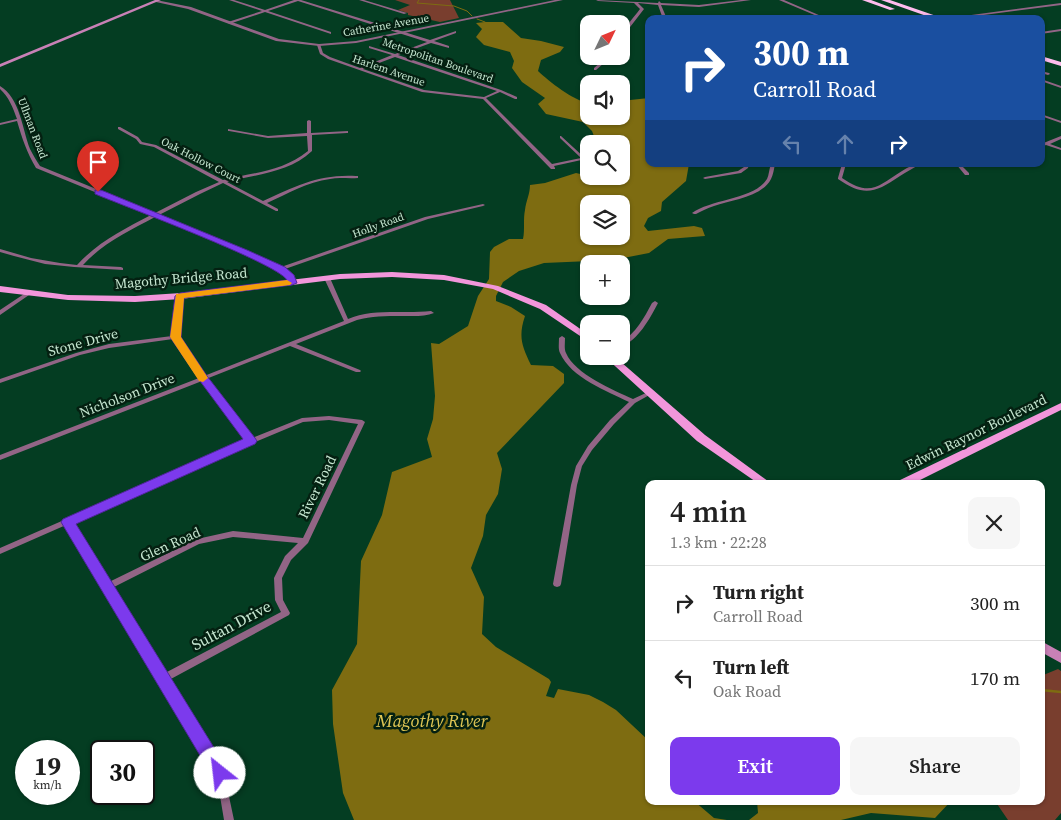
<!DOCTYPE html>
<html lang="en">
<head>
<meta charset="utf-8">
<style>
  body { margin:0; font-family:"Source Serif 4",serif; background:#f6f6f6; color:#222; height:100vh; display:flex; flex-direction:column; font-size:19px; white-space:nowrap }
  * { box-sizing:border-box; margin:0 }
  p { font-size:16px; color:#767676 }
  .icon { flex:none; width:28px; height:28px; fill:none; stroke:currentColor; stroke-width:2; stroke-linecap:round; stroke-linejoin:round }
  .map { position:relative; flex:1; overflow:hidden }
  .details { position:absolute; left:645px; top:480px; width:400px; height:325px; display:flex; flex-direction:column; background:#fff; border-radius:10px; box-shadow:0 1px 4px #0004 }
  .details>* { flex:none }
  .guide { position:absolute; left:645px; top:15px; width:400px; height:152px; border-radius:10px; box-shadow:0 1px 4px #0004; background:#1a4fa0; color:#fff; overflow:hidden }
  .needle { width:32px; rotate:47deg }
  .controls { position:absolute; left:580px; top:15px; display:grid; gap:10px }
  .controls a { display:grid; place-items:center; width:50px; height:50px; border-radius:10px; background:#fff; box-shadow:0 1px 4px #0004; font-size:25px }
  .speed { position:absolute; left:15px; top:740px; display:flex; gap:10px; font-size:25px; font-weight:700; text-align:center }
  .speed>* { display:grid; place-content:center; width:65px; height:65px; border-radius:50%; background:#fff; box-shadow:0 1px 4px #0004; line-height:1 }
  .speed small { font-size:12px; font-weight:400 }
  .speed .limit { border:2px solid #111; border-radius:8px; background:#fff; color:#111 }
  .pin { position:absolute; display:grid; place-items:center; width:42px; height:42px; color:#fff; margin:-51px -21px; border-radius:50% 50% 50% 0; rotate:-45deg; box-shadow:0 0 5px #0007 }
  .pin .icon { rotate:45deg }
  .me { position:absolute; width:55px; margin:-28px; rotate:331deg; stroke-linejoin:round; filter:drop-shadow(0 0 4px #0008) }
  .turn { display:flex; align-items:center; gap:18px; height:105px; padding:0 25px; font-size:22px }
  .turn .icon { width:65px; height:65px; stroke-width:2.5 }
  .turn b { display:block; font-size:35px; line-height:42px }
  .lanes { display:flex; align-items:center; height:48px; padding:0 25px; background:#0003; justify-content:center; gap:25px; direction:ltr }
  .lanes .off { opacity:.35 }
  .round { display:grid; place-items:center; flex:none; width:52px; height:52px; border-radius:10px; background:#f6f6f6 }
  .headline { display:flex; align-items:center; justify-content:space-between; height:85px; padding:0 25px }
  h1 { font-size:30px; font-weight:600; line-height:38px }
  .cta { display:flex; gap:10px; margin-top:auto; padding:10px 25px }
  .cta a { flex:1; height:58px; border-radius:10px; background:#7c3aed; color:#fff; font-size:20px; font-weight:600; line-height:58px; text-align:center }
  .cta a+a { background:#f6f6f6; color:#222 }
  ul { padding:0; list-style:none }
  li { display:flex; align-items:center; gap:15px; height:75px; padding:0 25px; border-top:1px solid #e0e0e0 }
  li div { flex:1 }
  li b { display:block; font-size:19px }
  li em { font-style:normal }
  .map>svg:first-child { display:block }
  .green { fill:#793e2e }
  .water { fill:#7e6c11; fill-rule:evenodd }
  .lines { fill:none; stroke-linecap:round; stroke-linejoin:round }
  .stream-far1 { stroke:#7e6c11; stroke-width:1 }
  .stream { stroke:#7e6c11; stroke-width:2.5 }
  .minor { fill:#926586; fill-rule:evenodd }
  .tertiary { fill:#926586; fill-rule:evenodd }
  .secondary { fill:#c881b6; fill-rule:evenodd }
  .primary { fill:#f296db; fill-rule:evenodd }
  .motorway { fill:#ffbced; fill-rule:evenodd }
  .route { fill:#7c3aed; stroke:#51269a }
  .slow { fill:#f59e0b }
  .labels { text-anchor:middle; stroke-width:5; stroke-linejoin:round; paint-order:stroke }
  .far-street-label { font-size:11px; fill:#c5e6d0; stroke:#042011 }
  .street-label { font-size:14px; fill:#c5e6d0; stroke:#042011 }
  .near-street-label { font-size:16px; fill:#c5e6d0; stroke:#042011 }
  .near-water-label { font-size:18px; font-style:italic; fill:#dec554; stroke:#042011 }
</style>
</head>
<body>
<div class="map">
<svg width="1061" height="820" viewBox="0 0 1061 820">
  <rect width="100%" height="100%" fill="#043d22"/>
  <path class="green" d="M395 0H450L459 18 440 22 408 15V13L398 10 410 5Z
    M1058 669 1061 671V813L1055 820H1008L995 801H1041V676Z"/>
  <path class="water" d="M485 22H503L521 38 541 41 564 47 560 52 541 60 538 71C550 82 572 100 589 103V116H621V101L649 98V164H689L686 181 662 202 661 211 648 218 644 226 648 231 694 226 702 228 705 236 668 239 649 253 613 260 544 263 519 271 503 282 496 296V301L511 307 525 316C518 337 522 346 531 365L553 366 564 374V383L497 453 502 469 498 494 486 515 483 536 471 568 484 597 482 634 496 647 549 679 551 682 546 696 554 698 558 689 589 695 603 702 616 710 649 741V801H694L714 818 727 820H354L343 793 333 724 332 690 357 644 361 561 382 515 392 472 432 457 427 439 433 419 435 396 431 343 439 344 468 326 478 296 489 279 490 252 494 247 509 239H523C525 229 523 219 525 210 526 201 530 194 530 185L545 183 576 173 589 176H621V144H597L592 131 583 122 546 114 538 104 545 98 522 82 512 68 514 61 510 52 484 45 476 37 482 29 476 23ZM589 204H621V236H589Z
    M757 801H951L935 818 871 813 841 820H749L758 813Z"/>
  <g class="lines">
    <path class="stream-far1" d="M419 0 417 3 454 6 467 11 472 16
      M477 19 485 22"/>
    <path class="stream" d="M1041 690 1061 692"/>
    <path class="minor" d="M229 0H234L265 10 294 0H301L430 40 456 31V33L434 41 449 46V48L431 43 398 55 501 90 517 97V99H515L500 92 486 98 552 164 581 158 560 138V136H561L586 159 554 166 555 168V169H551L483 99 422 92 328 59 320 54 317 45 320 44 323 53 330 57 360 68 392 55 369 48V46L395 54 427 42 298 1 268 11 331 32V34L265 12 229 24 228 22 262 11ZM395 57 497 91 484 97 424 90 363 69Z
      M359 0H364L407 13 404 14Z
      M596 0 658 3 659 1 661 3 699 5 741 0H751L699 7 661 5 667 19H663L658 5 638 3 644 9 627 31 623 41 621 42C621 29 633 19 640 9L634 3 598 1Z
      M779 0H784L828 19H824Z
      M1061 3V5L953 19 949 18Z
      M1061 29V31L1041 34V32Z
      M608 56H612L596 70H594V68Z
      M1041 71 1049 73 1050 74 1048 75 1041 73Z
      M1041 79 1061 86V88L1041 81Z
      M0 86C20 98 22 128 30 149 33 155 36 160 40 166L155 213 196 192 219 182 154 147 140 144 136 139 118 129V127H120L138 137 142 142 156 145 223 180C254 172 282 172 308 151L307 136 268 138 229 131H228V129L268 136 307 133V121L309 120 311 121V133L348 131V133H347L312 135V151C289 173 256 174 227 182L263 201C296 186 319 174 356 176H358V178C348 179 339 177 330 179 307 182 287 194 267 203L278 209V211H276L223 183 200 194 159 215 246 251 281 267 425 217 483 204 485 205 483 206 428 219 285 269 293 276 295 283 292 285 289 283 288 278 279 270 242 253 155 217C129 231 103 243 83 265L121 267 123 268V270L74 267 45 264 14 256 0 252V249L31 258 60 263 77 265C98 242 124 229 151 215L36 168C27 153 22 138 17 121L0 125V123L17 119C13 108 9 97 0 89Z
      M1041 114 1061 121V123L1041 116Z
      M1061 136V139L1050 144 1061 148V150L1046 145 1041 147V144Z
      M745 164H749L748 168 741 173 705 179 703 178 705 177 738 171 744 167Z
      M771 164H775C774 169 773 175 771 179 762 197 731 200 714 206 707 208 702 211 696 214H694L692 213C711 199 755 199 767 179 769 175 769 169 771 164Z
      M842 164H846L842 178C870 197 877 187 902 171 908 167 914 164 920 164 914 168 906 172 900 176 875 193 864 197 838 179V178Z
      M956 164H960L969 173V175H965Z
      M327 276 330 278 348 319C372 308 405 314 431 311L434 313C425 317 412 316 402 316 386 316 371 316 357 320L296 344 360 370 361 371 360 372H356L290 346 206 379 252 438 302 418 329 416 362 420 365 422 308 543 291 560 282 578 283 600 290 613 289 615 169 680 223 768 234 820H224L216 772 66 525 0 554V548L247 440 202 381 0 460V455L199 378 173 339 109 348 80 355 0 383V379L76 353 109 344 172 336 176 296 179 294 182 296 178 337 204 376 344 321 324 278ZM329 420 358 424 303 538 233 531 197 539 109 582 72 522 253 443 303 422ZM233 537 298 543 285 556 274 578 275 600 281 612 165 673 112 588 199 544Z
      M27 292 30 294 29 295 0 315V310Z
      M655 301 658 303C649 320 639 339 621 347V342C636 333 644 318 652 303Z
      M562 336 565 338C565 343 564 349 566 353 575 374 613 390 633 399L648 392H652L653 393 635 403 614 424 592 450 582 466 577 485 561 584 560 586 557 587 554 586 553 584 571 485 576 466 588 446 610 420 629 402C607 391 571 378 560 353 558 349 559 343 559 338Z"/>
    <path class="tertiary" d="M156 0 191 7 279 39 319 44 356 41 555 0H563L356 43 319 46 276 41 188 9 156 2Z"/>
    <path class="secondary" d="M155 0H161L0 67V64Z
      M1041 641 1061 652V663L1041 652Z"/>
    <path class="primary" d="M392 272 444 275 498 286 546 305 589 335V342L540 309 493 289 444 280 392 277 340 279 181 299 135 302 68 300 0 292V286L68 295 135 296 181 293 340 274Z
      M604 356H614L705 435 772 484H759L697 441Z
      M1061 403V410L912 484H897L898 481Z"/>
    <path class="motorway" d="M862 0H871L895 9 890 10Z
      M881 0H890L945 19H935Z
      M1041 56 1061 62V66L1041 60Z"/>
  </g>
  <path class="route" d="M95 190H101L247 250 285 267 294 275 297 283 292 285 184 298 181 337 207 376 255 438 257 441 255 444 76 524 226 767 228 773 226 779 220 781 214 779 61 522 63 519 243 439 200 381 170 337 175 296 180 293 287 280C277 263 124 206 95 194Z"/>
  <path class="slow" d="M287 280 292 283 290 285 184 298 181 337 208 378 203 382 199 381 170 337 176 294Z"/>
  <g class="labels">
    <g class="far-street-label">
      <text transform="translate(386 25) rotate(-10)" y="4">Catherine Avenue</text>
      <text transform="translate(438 60) rotate(19)" y="4">Metropolitan Boulevard</text>
      <text transform="translate(389 70) rotate(19)" y="4">Harlem Avenue</text>
      <text transform="translate(33 128) rotate(69)" y="4">Ullman Road</text>
      <text transform="translate(201 160) rotate(27)" y="4">Oak Hollow Court</text>
      <text transform="translate(378 225) rotate(-20)" y="4">Holly Road</text>
    </g>
    <g class="street-label">
      <text transform="translate(181 278) rotate(-5)" y="5">Magothy Bridge Road</text>
      <text transform="translate(83 342) rotate(-15)" y="5">Stone Drive</text>
      <text transform="translate(127 395) rotate(-21)" y="5">Nicholson Drive</text>
      <text transform="translate(976 432) rotate(-26)" y="5">Edwin Raynor Boulevard</text>
      <text transform="translate(317 487) rotate(-64)" y="5">River Road</text>
      <text transform="translate(170 544) rotate(-24)" y="5">Glen Road</text>
    </g>
    <g class="near-street-label">
      <text transform="translate(231 625) rotate(-28)" y="6">Sultan Drive</text>
    </g>
    <g class="near-water-label">
      <text x="432" y="727">Magothy River</text>
    </g>
  </g>
</svg>
<div class="controls">
<a><svg class="needle" viewBox="-14 -14 28 28"><path d="M0-13l5 13h-10z" fill="#e53935"/><path d="M0 13l5-13h-10z" fill="#767676"/></svg></a>
<a><svg class="icon" aria-label="sound" viewBox="0 0 24 24"><path d="M4 9h4l5-4v14l-5-4H4zM17 9q2 3 0 6"/></svg></a>
<a><svg class="icon" aria-label="search" viewBox="0 0 24 24"><circle cx="10" cy="10" r="6"/><path d="M15 15l6 6"/></svg></a>
<a><svg class="icon" aria-label="layers" viewBox="0 0 24 24"><path d="M12 4l9 5-9 5-9-5zM3 14l9 5 9-5"/></svg></a>
<a>+</a>
<a>−</a>
</div>
<div class="speed"><div>19<small>km/h</small></div><div class="limit">30</div></div>
<div class="pin" style="left:98px;top:192px;background:#d93025"><svg class="icon" aria-label="arrive" viewBox="0 0 24 24"><path d="M6 21V4h12l-3 4 3 4H6"/></svg></div>
<svg class="me" style="left:220px;top:773px" viewBox="-20 -20 40 40"><circle r="19" fill="#fff"/><path d="M0-13L10 11 0 6-10 11z" fill="#7c3aed"/></svg>
<div class="guide">
<div class="turn"><svg class="icon" aria-label="right" viewBox="0 0 24 24"><path d="M7 20v-9h11M14 6l5 5-5 5"/></svg><div><b>300 m</b>Carroll Road</div></div>
<div class="lanes"><svg class="icon off" aria-label="left" viewBox="0 0 24 24"><path d="M17 20v-9H6M10 6l-5 5 5 5"/></svg><svg class="icon off" aria-label="ahead" viewBox="0 0 24 24"><path d="M12 20V5M6 11l6-6 6 6"/></svg><svg class="icon" aria-label="right" viewBox="0 0 24 24"><path d="M7 20v-9h11M14 6l5 5-5 5"/></svg></div>
</div>
<section class="details">
<div class="headline"><div><h1>4 min</h1><p>1.3 km · 22:28</p></div><a class="round"><svg class="icon" aria-label="close" viewBox="0 0 24 24"><path d="M6 6l12 12M18 6L6 18"/></svg></a></div>
<ul>
<li><svg class="icon" aria-label="right" viewBox="0 0 24 24"><path d="M7 20v-9h11M14 6l5 5-5 5"/></svg><div><b>Turn right</b><p>Carroll Road</p></div><em>300 m</em></li>
<li><svg class="icon" aria-label="left" viewBox="0 0 24 24"><path d="M17 20v-9H6M10 6l-5 5 5 5"/></svg><div><b>Turn left</b><p>Oak Road</p></div><em>170 m</em></li>
</ul>
<div class="cta"><a>Exit</a><a>Share</a></div>
</section>
</div>
</body>
</html>
